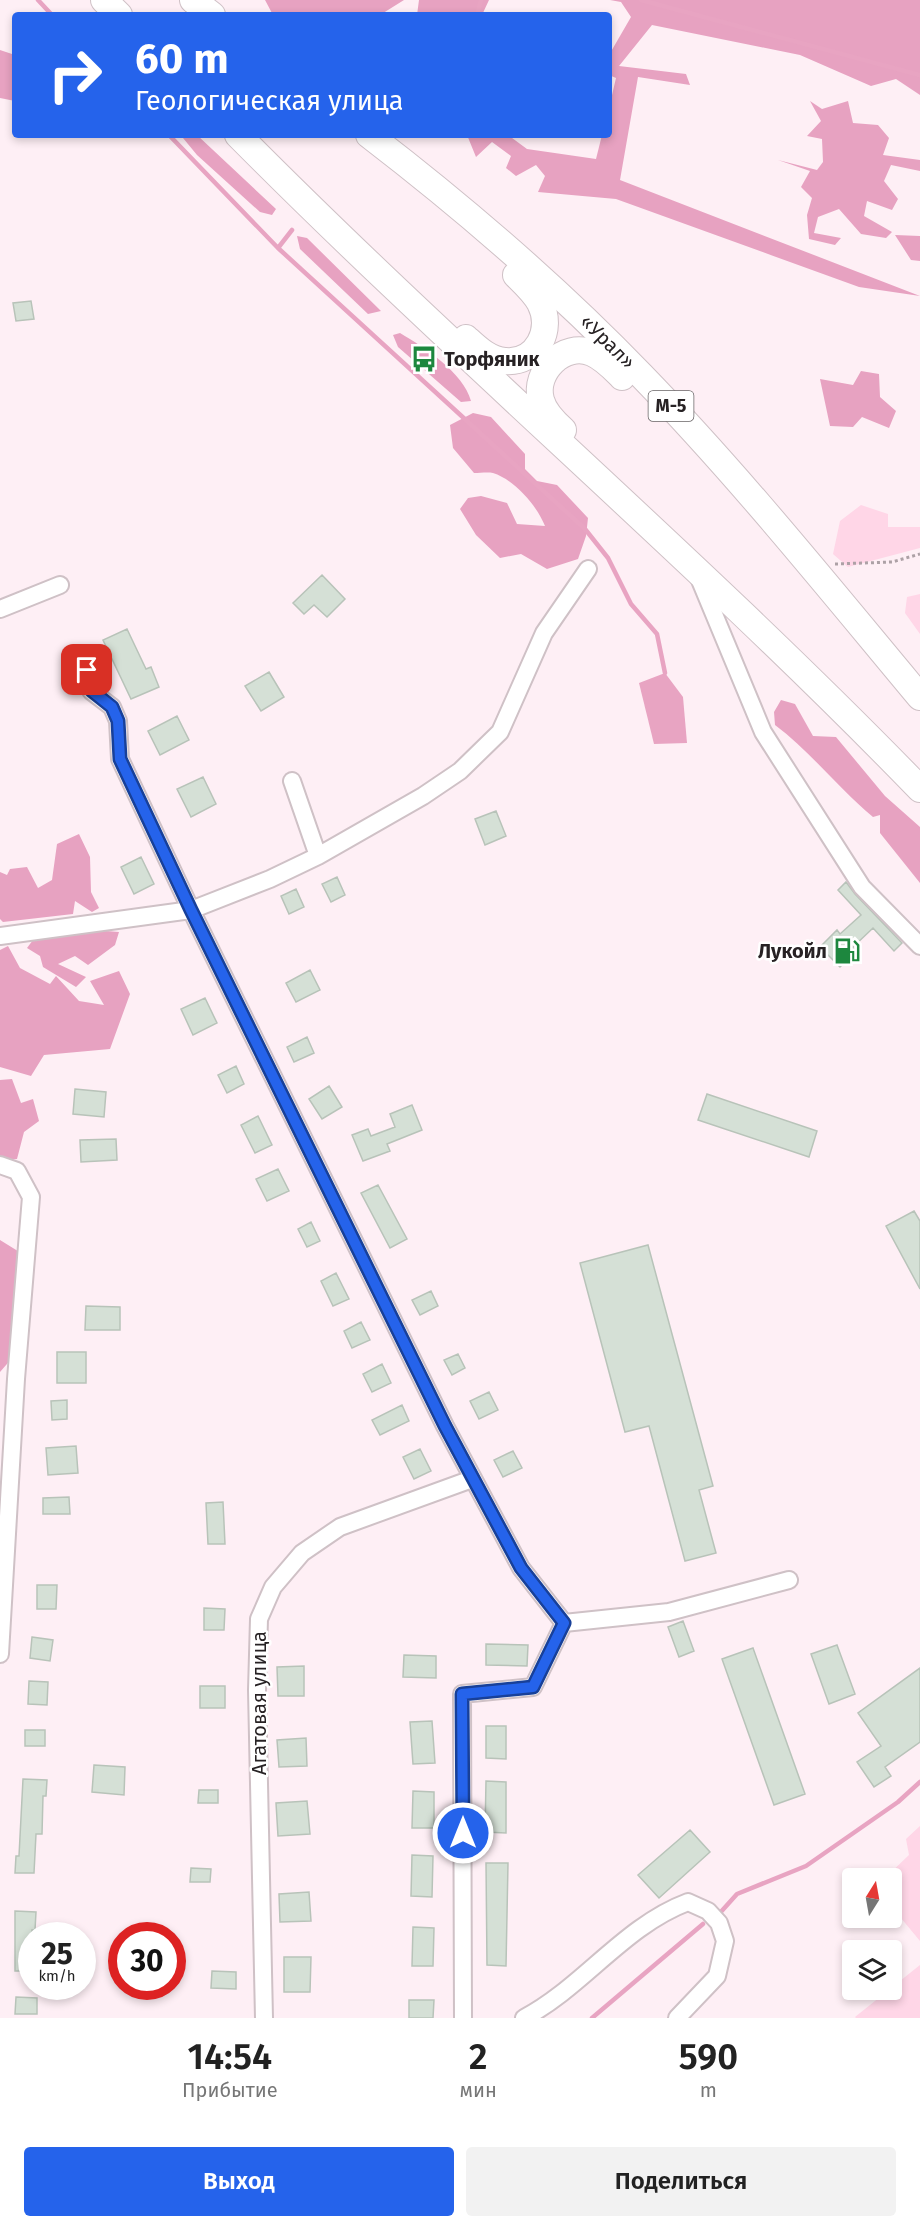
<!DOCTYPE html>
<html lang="ru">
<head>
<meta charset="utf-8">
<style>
  body { margin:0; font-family:"Fira Sans",sans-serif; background:#f2f2f2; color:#222; height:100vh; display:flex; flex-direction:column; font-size:22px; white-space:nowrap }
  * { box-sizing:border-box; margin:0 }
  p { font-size:20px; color:#767676 }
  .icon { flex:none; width:33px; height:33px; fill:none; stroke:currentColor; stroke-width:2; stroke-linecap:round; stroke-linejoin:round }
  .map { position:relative; height:2018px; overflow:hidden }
  .side { display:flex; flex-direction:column; background:#fff; flex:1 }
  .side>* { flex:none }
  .banner { position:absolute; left:12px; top:12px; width:600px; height:126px; border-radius:6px; box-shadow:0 3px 9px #0003; background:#2563eb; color:#fff; overflow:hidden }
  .needle { width:39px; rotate:11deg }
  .fabs { position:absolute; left:842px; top:1868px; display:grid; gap:12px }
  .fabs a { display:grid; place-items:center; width:60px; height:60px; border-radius:6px; background:#fff; box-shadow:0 3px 9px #0003; font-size:30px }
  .speed { position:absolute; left:18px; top:1922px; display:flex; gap:12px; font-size:30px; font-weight:700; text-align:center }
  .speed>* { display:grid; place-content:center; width:78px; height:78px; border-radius:50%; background:#fff; box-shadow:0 3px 9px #0003; line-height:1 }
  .speed small { font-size:15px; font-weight:400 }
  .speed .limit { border:9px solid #d22; background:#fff; color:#111 }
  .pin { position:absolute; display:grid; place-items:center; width:51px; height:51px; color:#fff; margin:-26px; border-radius:12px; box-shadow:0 3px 9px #0006 }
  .me { position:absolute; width:66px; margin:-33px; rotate:0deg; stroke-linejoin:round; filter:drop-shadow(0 0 4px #0008) }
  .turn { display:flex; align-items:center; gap:21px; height:126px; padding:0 24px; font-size:27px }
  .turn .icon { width:78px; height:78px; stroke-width:2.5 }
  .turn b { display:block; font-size:42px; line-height:51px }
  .eta { display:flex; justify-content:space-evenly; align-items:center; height:102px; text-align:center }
  .eta b { font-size:36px; font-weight:600; line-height:42px }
  .cta { display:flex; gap:12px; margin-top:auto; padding:12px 24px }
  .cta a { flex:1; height:69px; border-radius:6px; background:#2563eb; color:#fff; font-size:24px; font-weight:600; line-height:69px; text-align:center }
  .cta a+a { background:#f2f2f2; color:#222 }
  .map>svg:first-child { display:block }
  .green { fill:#ffd6e7 }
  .forest { fill:#e7a2c1 }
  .water { fill:#e8a4c2 }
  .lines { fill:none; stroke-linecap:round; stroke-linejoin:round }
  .stream { stroke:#e8a4c2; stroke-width:4.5 }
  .building { fill:#d5e0d6; stroke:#b8c3b9; stroke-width:1.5 }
  .minor-casing { stroke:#cfc1c6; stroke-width:20 }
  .highway-casing { stroke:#cfc1c6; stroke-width:28 }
  .path { stroke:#ada1a6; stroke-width:3; stroke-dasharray:3 3; stroke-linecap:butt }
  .minor { stroke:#fff; stroke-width:16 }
  .highway { stroke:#fff; stroke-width:26 }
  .route-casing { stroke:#184099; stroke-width:15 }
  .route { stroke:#2563eb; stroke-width:10 }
  .labels { text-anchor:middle; stroke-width:5; stroke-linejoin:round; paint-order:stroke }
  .shield { fill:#fff; stroke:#686466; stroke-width:1.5 }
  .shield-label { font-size:18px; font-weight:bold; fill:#272224 }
  .street-label { font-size:20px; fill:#272224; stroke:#fff }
  .poi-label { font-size:20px; font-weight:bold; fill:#272224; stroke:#fff; text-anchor:start }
</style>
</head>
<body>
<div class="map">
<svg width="920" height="2018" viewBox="0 0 920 2018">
  <rect width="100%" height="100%" fill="#feeff5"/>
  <path class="green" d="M861 505 888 514V527H920V548L848 567 833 554 840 521Z
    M920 594V634L905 613 907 597Z
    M920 1826V1941L891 1906V1878H885L909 1855 906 1839Z
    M920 1965V2018H856L855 2017Z"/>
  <path class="forest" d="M265 0H404L380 15H273Z
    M419 0H489L482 15H417Z
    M610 0H920V95L896 79 871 86 800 55 652 25 619 66 686 74 690 85 638 77 620 180 920 296 859 287 616 199 538 192 545 176 536 165 516 176 506 168 511 156 492 142 476 157 467 135H508L527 149 596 159 602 135H609V108L616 78 609 75V55L631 17 621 2Z
    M0 50 15 55V101L0 98Z
    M810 101 822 109 848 101 853 123 878 125 889 138 883 155 920 160V171L891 165 884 181 898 199 892 210 867 201 864 216 892 232 886 238 861 234 839 209 818 217 814 233 841 238 835 245 809 239 807 215 812 198 801 187 810 171 778 160 817 170 823 162 822 139 807 136 821 121Z
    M197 135 276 209 272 215 260 212 197 155 183 138Z
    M895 235 920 236V261L911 260Z
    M297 236 307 238 381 311 368 314 300 249Z
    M400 333C425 348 463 372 471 401L461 402 398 347 393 335Z
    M861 371 879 374 880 397 896 411 889 428 862 417 853 427 830 426 820 379 853 385Z
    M473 413 491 417 525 454V469L537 481 557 485 588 518 586 536 578 559 547 569 521 554 500 558 476 535 460 509 468 498 481 496 507 503 517 524 545 526C537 506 515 480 493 473 488 472 480 473 474 473L453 448 450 425Z
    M781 700 795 704 813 736 836 737 885 796 920 827V883L880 833V815L873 817C838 788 811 752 775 725L774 712Z
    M79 834 90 857 91 892 99 908 92 912 75 901 73 914 3 922 0 919V872L7 875 10 869 27 867 38 888 52 880 57 844Z
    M93 930 119 932 115 945 88 965 75 956 58 964 86 977 76 987 43 967 40 956 27 948 33 940Z
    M8 946 20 968 50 984 56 976 79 1001 104 1005 90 981 119 971 130 994 110 1049 44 1055 31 1076 0 1067V950Z
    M12 1079 21 1103 33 1099 39 1121 24 1132 17 1159 3 1160 0 1157V1080Z
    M0 1240 21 1253 13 1357 0 1372Z"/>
  <path class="water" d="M665 673 683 697 687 743 654 744 639 683Z"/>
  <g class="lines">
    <path class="stream" d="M38 0 52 15
      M641 0 920 75
      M477 15 481 0
      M169 135 278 248 292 230
      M278 248 585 529 608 558 631 604 657 634 665 673
      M719 1914 737 1894 806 1866 898 1802 920 1782
      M592 2018 703 1924"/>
  </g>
  <path class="building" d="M31 301 34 319 16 321 13 303Z
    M322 575 345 599 327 617 314 605 304 614 293 603Z
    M127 629 146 669 151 667 159 687 131 699 103 640Z
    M269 672 284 697 261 711 245 686Z
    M177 716 189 740 160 755 148 731Z
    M203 777 216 804 191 817 177 789Z
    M496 811 506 836 485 845 475 819Z
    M141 857 154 884 134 894 121 867Z
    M337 877 345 895 331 902 322 884Z
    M846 882 855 894 902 943 894 951 873 928 853 947 856 951 840 967 820 947 837 930 840 934 861 915 838 890Z
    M296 889 304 907 289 914 281 896Z
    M310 970 320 990 296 1002 286 983Z
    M205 998 217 1023 193 1035 181 1009Z
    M307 1037 314 1053 294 1062 287 1047Z
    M236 1066 244 1084 227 1093 218 1075Z
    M329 1086 342 1107 322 1119 309 1099Z
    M75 1089 106 1092 104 1117 73 1114Z
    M707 1094 817 1131 809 1157 698 1120Z
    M412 1105 422 1130 387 1144 390 1151 363 1161 352 1135 368 1129 371 1136 395 1127 390 1114Z
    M258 1116 272 1145 255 1153 241 1125Z
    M116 1139 117 1160 81 1162 80 1140Z
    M278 1169 289 1191 267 1201 256 1179Z
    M378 1185 407 1239 390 1248 361 1193Z
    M914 1211 920 1221V1289L886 1226Z
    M311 1222 320 1241 307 1247 298 1229Z
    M648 1245 713 1486 699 1490 716 1553 685 1561 649 1426 625 1432 580 1263Z
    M336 1273 349 1299 333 1306 321 1281Z
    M431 1291 438 1306 420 1315 412 1300Z
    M86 1306 120 1307V1330H85Z
    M361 1322 370 1340 352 1348 344 1331Z
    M57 1352H86V1383H57Z
    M458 1354 465 1368 452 1375 444 1360Z
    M382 1364 391 1383 372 1392 363 1374Z
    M489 1392 498 1410 479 1419 470 1401Z
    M67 1400V1419L52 1420 51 1401Z
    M402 1405 409 1421 380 1435 372 1420Z
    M76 1446 78 1473 48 1475 46 1448Z
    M420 1449 431 1471 414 1479 403 1457Z
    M513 1451 522 1468 503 1477 494 1460Z
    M69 1497 70 1514H43V1498Z
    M223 1502 225 1544H208L206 1503Z
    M37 1585H57L56 1609H37Z
    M204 1608 225 1609 224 1630H204Z
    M683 1621 694 1651 679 1657 668 1627Z
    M32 1637 53 1640 50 1661 30 1658Z
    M486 1644 528 1645 527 1666 486 1665Z
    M837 1645 855 1694 829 1704 811 1654Z
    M753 1648 805 1794 774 1805 722 1659Z
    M404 1655 436 1656V1678L403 1677Z
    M304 1666V1696H278L277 1667Z
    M920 1668V1742L885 1767 891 1776 874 1787 857 1762 881 1746 858 1713Z
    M29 1681 48 1682 47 1705 28 1704Z
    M200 1686H225V1708H200Z
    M432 1721 435 1763 413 1764 410 1722Z
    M486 1726H506V1759L486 1758Z
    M25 1730H45V1746H25Z
    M306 1738 307 1766 279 1767 277 1740Z
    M94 1765 125 1767 124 1795 92 1792Z
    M23 1779 47 1780 46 1796H43L42 1834H36L34 1873H15L16 1856H19Z
    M486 1781 506 1782V1833L485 1832Z
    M199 1790H218V1803H198Z
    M413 1791 434 1792V1828H412Z
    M307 1801 310 1834 278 1836 276 1803Z
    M690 1830 710 1852 659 1898 638 1875Z
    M412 1855 433 1856 432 1897 411 1896Z
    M486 1863H508L506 1966 487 1965Z
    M191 1868 211 1869 210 1882H190Z
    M309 1892 311 1921 280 1922 279 1894Z
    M15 1911 36 1912 35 1930H32V1971H15Z
    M413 1927 434 1928 433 1966H412Z
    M284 1957H311L310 1992H284Z
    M212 1971 236 1972V1989L211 1988Z
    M16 1997 37 1998V2014H15Z
    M409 2000H434L433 2018H409Z"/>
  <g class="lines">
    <g class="minor-casing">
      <path id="minor" d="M699 578 763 732 862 887 920 946
        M0 609 60 585
        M87 670 91 691 112 707 118 721 120 759 191 910 445 1426 521 1568 564 1623
        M292 781 318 856
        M0 936 191 910 270 879 318 856 423 796 460 771 500 732 544 633 588 569
        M0 1165 17 1171 31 1197 16 1379 0 1654
        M564 1623 669 1612 789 1580
        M264 2018 257 1690 259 1619 273 1587 302 1553 340 1527 472 1479
        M463 2018 462 1694 533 1687 564 1623
        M524 2018C583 1987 624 1926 688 1902L708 1911 719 1923 725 1941 717 1976 677 2018"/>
    </g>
    <g class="highway-casing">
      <g id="highway">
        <path d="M104 0 119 15"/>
        <path d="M193 0 212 15"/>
        <path d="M238 135C460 359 701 563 920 789"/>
        <path id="s1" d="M369 135C464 208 557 288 641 375 740 477 829 588 920 697"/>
        <path d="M466 338C477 348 489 360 505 361 537 364 554 329 540 303 535 293 524 283 516 275"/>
        <path d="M563 430C554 422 544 412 541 400 533 372 564 341 592 353 604 358 613 368 622 377"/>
      </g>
    </g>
    <path class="path" d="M835 564 892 562 920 554"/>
    <use href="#minor" class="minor"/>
    <use href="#highway" class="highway"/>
  </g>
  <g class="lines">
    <g class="route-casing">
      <path id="route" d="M87 670 92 691 112 707 118 721 120 759 191 910 445 1426 521 1568 564 1623 533 1687 462 1694 463 1833"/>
    </g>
    <use href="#route" class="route"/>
  </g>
  <defs>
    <g id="bus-bare" transform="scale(2.07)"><path d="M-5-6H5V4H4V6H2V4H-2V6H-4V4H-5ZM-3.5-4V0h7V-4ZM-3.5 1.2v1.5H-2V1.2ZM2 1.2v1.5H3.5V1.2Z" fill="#1d873e" stroke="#fff" stroke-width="2.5" paint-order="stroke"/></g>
    <g id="fuel-bare" transform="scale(2.07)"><path d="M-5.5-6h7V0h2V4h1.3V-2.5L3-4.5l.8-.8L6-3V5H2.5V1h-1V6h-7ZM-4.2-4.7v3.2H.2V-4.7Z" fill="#1d873e" stroke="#fff" stroke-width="2.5" paint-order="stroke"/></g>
  </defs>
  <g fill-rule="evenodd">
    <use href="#bus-bare" x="424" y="359"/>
    <use href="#fuel-bare" x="847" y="951"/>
  </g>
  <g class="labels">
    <rect class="shield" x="648.5" y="391" width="45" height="30" rx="4.5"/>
    <g class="shield-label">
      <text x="671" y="412">М-5</text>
    </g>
    <g class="street-label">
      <text dy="7" stroke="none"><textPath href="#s1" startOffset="316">«Урал»</textPath></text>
      <text transform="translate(259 1703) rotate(-90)" y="7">Агатовая улица</text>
    </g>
    <g class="poi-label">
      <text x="444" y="366">Торфяник</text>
      <text x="827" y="958" text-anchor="end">Лукойл</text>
    </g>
  </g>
</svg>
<div class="fabs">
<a><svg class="needle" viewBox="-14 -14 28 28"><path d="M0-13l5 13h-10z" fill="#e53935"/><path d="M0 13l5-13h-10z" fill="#767676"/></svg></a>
<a><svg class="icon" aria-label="layers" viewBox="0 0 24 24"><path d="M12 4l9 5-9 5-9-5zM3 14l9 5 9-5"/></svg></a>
</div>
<div class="speed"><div>25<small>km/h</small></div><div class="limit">30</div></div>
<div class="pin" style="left:87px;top:670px;background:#d93025"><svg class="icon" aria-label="arrive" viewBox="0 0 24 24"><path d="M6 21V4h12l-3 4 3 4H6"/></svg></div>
<svg class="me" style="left:463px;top:1833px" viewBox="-20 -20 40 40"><circle r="17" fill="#2563eb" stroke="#fff" stroke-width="3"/><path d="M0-11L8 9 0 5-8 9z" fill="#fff"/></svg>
<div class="banner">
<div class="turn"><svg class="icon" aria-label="right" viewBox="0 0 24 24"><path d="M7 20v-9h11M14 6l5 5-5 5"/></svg><div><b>60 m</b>Геологическая улица</div></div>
</div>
</div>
<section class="side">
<div class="eta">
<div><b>14:54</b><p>Прибытие</p></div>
<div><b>2</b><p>мин</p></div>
<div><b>590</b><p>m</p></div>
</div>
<div class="cta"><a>Выход</a><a>Поделиться</a></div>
</section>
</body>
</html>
